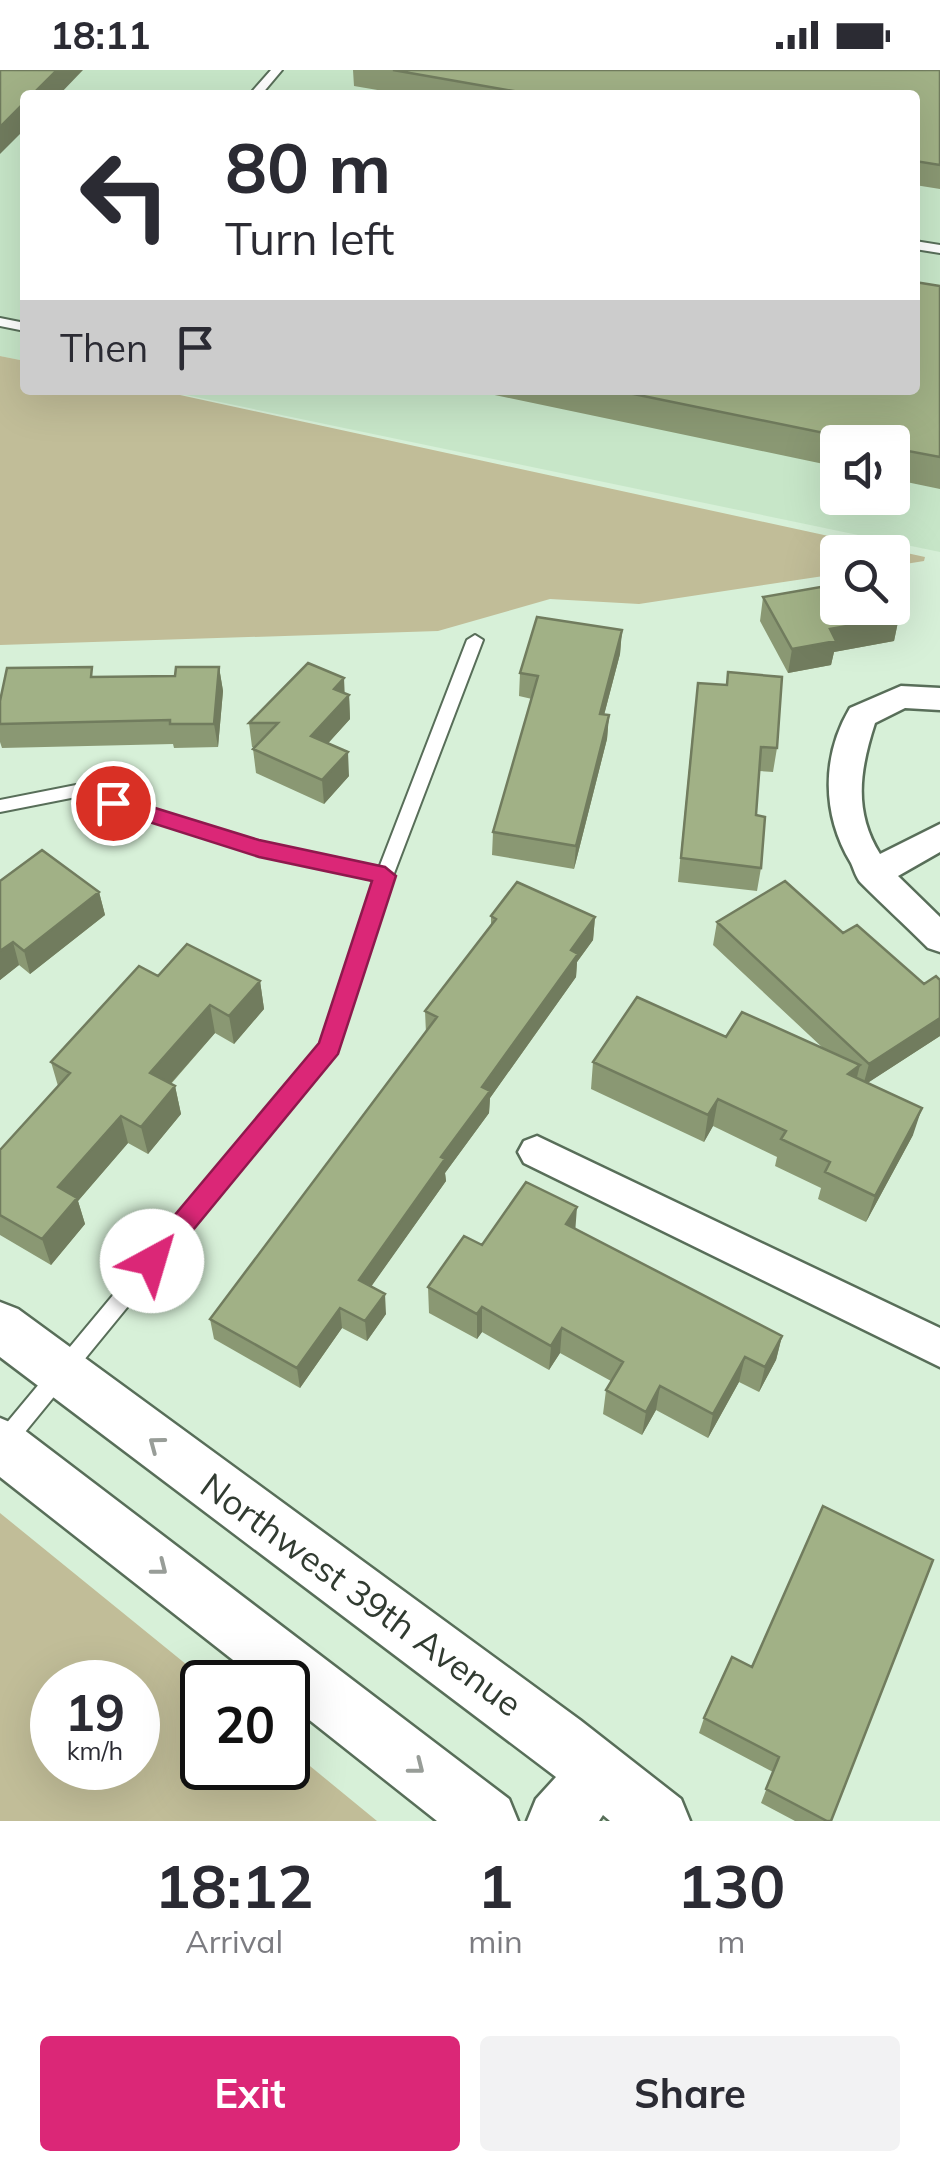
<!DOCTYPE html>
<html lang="en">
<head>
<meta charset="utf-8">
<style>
  body { margin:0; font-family:Mulish,sans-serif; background:#f2f2f3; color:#2b2b33; height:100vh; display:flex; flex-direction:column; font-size:38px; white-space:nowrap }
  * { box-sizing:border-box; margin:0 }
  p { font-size:32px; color:#7c7c81 }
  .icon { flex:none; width:55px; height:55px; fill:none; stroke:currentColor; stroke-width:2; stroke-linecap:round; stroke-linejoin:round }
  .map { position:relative; height:1751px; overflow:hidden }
  .details { display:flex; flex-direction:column; background:#fff; flex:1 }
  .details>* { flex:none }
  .top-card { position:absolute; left:20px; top:20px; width:900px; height:305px; border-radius:10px; box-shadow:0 10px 40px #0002; background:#fff; color:#2b2b33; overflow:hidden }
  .buttons { position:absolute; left:820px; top:355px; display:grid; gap:20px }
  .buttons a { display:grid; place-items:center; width:90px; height:90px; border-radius:10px; background:#fff; box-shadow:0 10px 40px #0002; font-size:50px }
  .speed { position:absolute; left:30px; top:1590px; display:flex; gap:20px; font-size:50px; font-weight:700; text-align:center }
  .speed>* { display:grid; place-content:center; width:130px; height:130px; border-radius:50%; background:#fff; box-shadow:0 10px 40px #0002; line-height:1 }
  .speed small { font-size:25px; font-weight:400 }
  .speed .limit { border:5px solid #111; border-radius:15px; background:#fff; color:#111 }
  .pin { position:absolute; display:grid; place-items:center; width:85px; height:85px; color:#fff; margin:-42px; border:5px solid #fff; border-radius:50%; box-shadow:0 2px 10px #0007 }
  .me { position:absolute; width:110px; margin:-55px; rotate:39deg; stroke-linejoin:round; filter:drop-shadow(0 0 8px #0008) }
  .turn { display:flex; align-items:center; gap:35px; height:210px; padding:0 40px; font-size:45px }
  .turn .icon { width:130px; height:130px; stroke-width:2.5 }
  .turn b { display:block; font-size:70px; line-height:85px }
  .then { display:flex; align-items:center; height:95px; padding:0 40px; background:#0003; gap:20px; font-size:38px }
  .eta { display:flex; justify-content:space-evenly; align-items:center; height:170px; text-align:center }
  .eta b { font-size:60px; font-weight:700; line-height:70px }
  .button { display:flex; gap:20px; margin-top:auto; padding:20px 40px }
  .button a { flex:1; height:115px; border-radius:10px; background:#db2777; color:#fff; font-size:40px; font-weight:700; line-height:115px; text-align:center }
  .button a+a { background:#f2f2f3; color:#2b2b33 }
  .status { display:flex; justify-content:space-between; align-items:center; height:70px; padding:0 50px; background:#fff; direction:ltr }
  .status svg { height:28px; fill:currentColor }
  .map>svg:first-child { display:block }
  .built { fill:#c7e6c8; fill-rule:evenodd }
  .green { fill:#c1bd98; fill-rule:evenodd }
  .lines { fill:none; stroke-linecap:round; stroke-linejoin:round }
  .service-casing { stroke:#586e59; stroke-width:4 }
  .minor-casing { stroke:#586e59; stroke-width:5 }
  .tertiary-casing { stroke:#586e59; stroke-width:5 }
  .service { fill:#fff; fill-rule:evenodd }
  .minor { fill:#fff; fill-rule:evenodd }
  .tertiary { fill:#fff; fill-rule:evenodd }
  .wall { fill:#8a9873 }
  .shaded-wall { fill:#717c5e }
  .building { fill:#a1b186; stroke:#717c5e; stroke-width:2.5 }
  .oneway { stroke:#989d98 }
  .route { fill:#db2777; stroke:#8e194d; stroke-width:2.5 }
  .labels { text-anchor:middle; stroke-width:9; stroke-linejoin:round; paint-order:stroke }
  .near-street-label { font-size:35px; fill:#313b31; stroke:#fff }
</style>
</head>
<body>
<div class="status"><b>18:11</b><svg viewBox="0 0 49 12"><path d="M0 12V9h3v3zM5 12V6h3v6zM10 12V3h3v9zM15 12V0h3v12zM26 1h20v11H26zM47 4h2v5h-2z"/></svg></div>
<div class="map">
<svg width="940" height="1751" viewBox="0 0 940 1751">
  <rect width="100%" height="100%" fill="#d7f0d8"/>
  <path class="built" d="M0 0H940V482L162 320H915V25H25V291L0 286ZM838 372H892V428H838Z"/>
  <path class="green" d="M0 286 25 291V320H157L925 487 924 491 893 496 892 482H838L837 504 639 534 550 529 438 561 0 575Z
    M0 1443 208 1612H202V1698H288V1678L377 1751H0ZM52 1612H138V1698H52Z"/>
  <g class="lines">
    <g class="service-casing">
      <path id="service" d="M271 0H282L261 25H249Z
        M915 171 940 175V183L915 179Z
        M0 248 25 253V261L0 256Z
        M475 565 483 570 393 806 336 982 12 1378 5 1381 0 1379V1361L322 974 375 810 259 785 76 727 0 742V730L76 715 259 773 379 798 467 570Z"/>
    </g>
    <g class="minor-casing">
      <path id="minor" d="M901 616 940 618V640L905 638 875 653C860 699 853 741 880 784L940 754V782L898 806 940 847V882L928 878C906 856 882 834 861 813 856 808 854 799 851 793 822 745 821 687 850 638Z
        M537 1066 940 1258V1297L524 1093 518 1082 524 1071Z"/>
    </g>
    <g class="tertiary-casing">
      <path id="tertiary" d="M0 1232 18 1239 580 1650 681 1729 690 1751H610L603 1745 599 1751H527L536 1729 556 1707 0 1287Z
        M0 1348 19 1356 509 1729 518 1751H437L288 1633V1612H261L0 1407Z"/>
    </g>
    <use href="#service" class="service"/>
    <use href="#minor" class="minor"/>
    <use href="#tertiary" class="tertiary"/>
  </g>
  <path class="wall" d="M353 0H940V119L915 115V25H407L354 16Z
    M940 216V419L892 409V372H838V397L471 320H915Z
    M763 527 899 547 894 571 834 582 831 595 788 603 760 551Z
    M622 560 620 584 604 645H609L607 669 574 799 492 785 493 762 532 629 519 626 520 603Z
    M219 597 223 621 218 677 174 678 173 674 2 678 0 672V631L94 607 175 606Z
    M345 624 349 625 350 649 328 673 349 706 324 734 256 703 253 679 255 677H252L249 653Z
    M695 636 777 678 773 702 759 701 756 745 761 798 757 821 678 812Z
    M0 811 99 822 105 845 30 904 19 895 0 910Z
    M491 846 595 847 593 870 577 892 576 907 490 1028 489 1043 445 1103 446 1111 371 1216 386 1244 367 1271 342 1258 300 1318 214 1269 210 1249 426 963 425 941 491 856Z
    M717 852 843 863 924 914 940 910V966L867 1013 913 1065 866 1152 818 1129 821 1118 775 1096 777 1087 713 1056 704 1072 591 1019 593 992 726 967 824 979 713 875Z
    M158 906 260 911 264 939 234 974 215 963 171 1014 175 1016 181 1044 148 1084 128 1073 78 1131 85 1154 51 1195 0 1165V1080L58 1016 51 992Z
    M575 1159 782 1266 776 1290 759 1322 739 1312 708 1368 656 1340 642 1365 603 1344 606 1320 611 1311 560 1283 549 1300 482 1262 477 1269 429 1243 428 1217 482 1175Z
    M732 1587 831 1751H795L761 1733 773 1702 699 1663 704 1648Z"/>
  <path class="shaded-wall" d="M57 0H83L59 25H32Z
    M25 32V59L0 84V57Z
    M899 547 894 571 834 582 831 595 788 603 792 579 830 559Z
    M622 560 620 584 598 668 600 644Z
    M219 597 223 621 218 677 214 654Z
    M344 608 345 630 349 625 350 649 314 689 311 666 334 619Z
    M609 645 607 669 574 799 576 776Z
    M348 682 349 706 324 734 322 710Z
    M99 822 105 845 30 904 24 881Z
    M595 847 593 870 577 892 576 907 490 1028 489 1043 445 1103 446 1111 361 1231 359 1210 441 1087 482 1017 571 880Z
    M13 872 19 895 0 910V881Z
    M260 911 264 939 234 974 229 946Z
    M210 935 215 963 156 1030 150 1003Z
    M940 948V966L863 1016 869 994Z
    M860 995 853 1023 848 1004Z
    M175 1016 181 1044 148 1084 141 1057Z
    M718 1029 713 1056 704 1072 708 1045Z
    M922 1038 913 1065 866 1152 875 1126Z
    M121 1046 128 1073 78 1131 85 1154 51 1195 42 1169 58 1117Z
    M577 1137 575 1164 566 1154Z
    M385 1224 386 1244 367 1271 365 1251Z
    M482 1237V1262L477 1269V1244Z
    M340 1238 342 1258 300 1318 297 1298Z
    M562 1258 560 1283 549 1300 551 1276Z
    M782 1266 776 1290 759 1322 765 1297Z
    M745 1287 739 1312 708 1368 713 1344Z
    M660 1316 656 1340 642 1365 646 1342Z"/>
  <path class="building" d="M0 0H57L32 25H25V32L0 57Z
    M393 0H940V95L915 91V25H536Z
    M915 212 940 216V387L892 378V372H868L614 320H915Z
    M838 514V538H892V535L899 547 830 559 836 571 792 579 763 527Z
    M537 547 622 560 600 644 609 645 576 776 493 762 538 606 520 603Z
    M308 593 344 608 334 619 349 625 311 666 348 682 322 710 253 679 278 653H249Z
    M92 597 91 607 175 606 176 597H219L214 654H170V650L0 654V631L7 598Z
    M728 602 782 607 777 678 761 677 756 745 765 747 761 798 681 788 698 613 727 615Z
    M42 780 99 822 24 881 13 872 0 881V811Z
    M785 811 843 863 857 855 924 914 936 906 940 910V948L869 994 717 852Z
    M517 812 595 847 571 880 578 884 482 1017 490 1021 441 1087 445 1089 359 1210 385 1224 365 1251 340 1238 297 1298 210 1249 437 947 425 941 496 849 491 846Z
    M187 874 260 911 229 946 210 935 150 1003 175 1016 141 1057 121 1046 58 1117 77 1128 42 1169 0 1145V1080L70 1003 51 992 139 896 158 906Z
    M637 927 726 967 742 942 860 995 848 1004 922 1038 875 1126 825 1102 830 1092 781 1069 786 1061 718 1029 708 1045 593 992Z
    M526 1112 577 1137 566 1154 782 1266 765 1297 745 1287 713 1344 660 1316 646 1342 606 1320 623 1292 562 1258 551 1276 482 1237 477 1244 428 1217 464 1166 482 1175Z
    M823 1436 933 1490 831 1751H827L766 1719 779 1687 704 1648 732 1587 752 1597Z"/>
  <defs><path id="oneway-chevron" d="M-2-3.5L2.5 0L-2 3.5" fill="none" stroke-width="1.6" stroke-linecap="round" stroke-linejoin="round" transform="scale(2.5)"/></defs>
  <g class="oneway">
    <use href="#oneway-chevron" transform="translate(156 1374) rotate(-143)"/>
    <use href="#oneway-chevron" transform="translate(160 1498) rotate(38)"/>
    <use href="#oneway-chevron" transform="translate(417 1697) rotate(38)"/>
  </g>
  <path class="route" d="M113 725 259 770 385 797 396 806 338 984 161 1199 152 1202 143 1199 139 1191 143 1183 319 973 372 811 259 787 105 738 102 733Z"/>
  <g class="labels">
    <g class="near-street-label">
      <text transform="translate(361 1525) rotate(36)" y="12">Northwest 39th Avenue</text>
    </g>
  </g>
</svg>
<div class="buttons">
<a><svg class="icon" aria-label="sound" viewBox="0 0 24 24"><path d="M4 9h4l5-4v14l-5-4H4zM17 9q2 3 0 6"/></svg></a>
<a><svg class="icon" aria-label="search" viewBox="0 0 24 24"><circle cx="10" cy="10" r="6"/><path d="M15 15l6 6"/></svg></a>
</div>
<div class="speed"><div>19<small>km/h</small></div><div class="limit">20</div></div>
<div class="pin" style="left:113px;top:733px;background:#d93025"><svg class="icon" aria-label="arrive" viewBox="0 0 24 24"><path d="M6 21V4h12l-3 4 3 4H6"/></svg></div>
<svg class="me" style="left:152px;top:1191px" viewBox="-20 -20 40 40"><circle r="19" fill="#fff"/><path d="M0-13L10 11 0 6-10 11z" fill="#db2777"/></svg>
<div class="top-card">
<div class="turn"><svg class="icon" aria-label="left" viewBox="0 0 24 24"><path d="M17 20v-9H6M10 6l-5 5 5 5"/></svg><div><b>80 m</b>Turn left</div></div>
<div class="then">Then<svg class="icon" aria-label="arrive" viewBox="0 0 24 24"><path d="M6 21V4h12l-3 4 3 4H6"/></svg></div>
</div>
</div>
<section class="details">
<div class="eta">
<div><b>18:12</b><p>Arrival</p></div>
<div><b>1</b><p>min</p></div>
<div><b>130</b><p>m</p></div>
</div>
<div class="button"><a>Exit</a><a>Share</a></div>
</section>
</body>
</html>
